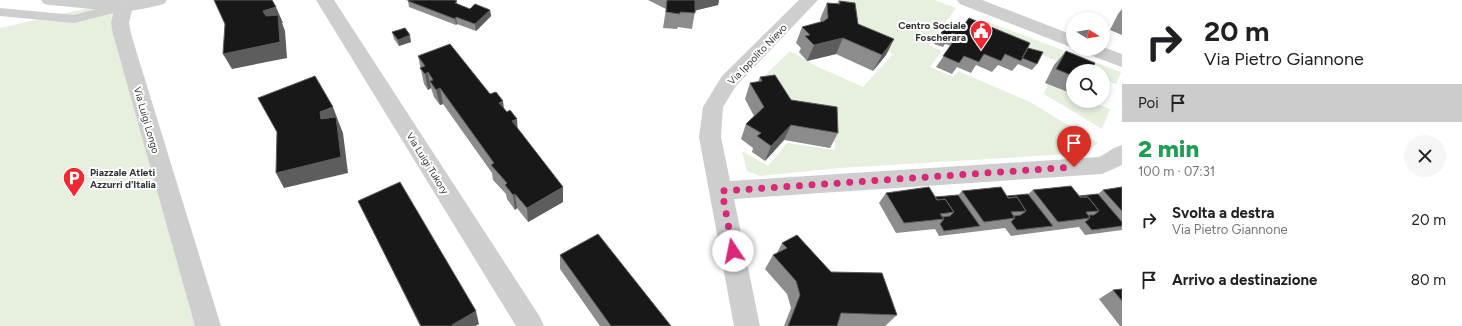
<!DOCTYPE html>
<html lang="it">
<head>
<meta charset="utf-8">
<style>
  body { margin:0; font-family:Figtree,sans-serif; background:#f6f6f6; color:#202124; height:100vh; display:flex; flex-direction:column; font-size:15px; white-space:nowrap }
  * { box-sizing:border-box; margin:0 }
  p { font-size:13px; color:#757577 }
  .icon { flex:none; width:22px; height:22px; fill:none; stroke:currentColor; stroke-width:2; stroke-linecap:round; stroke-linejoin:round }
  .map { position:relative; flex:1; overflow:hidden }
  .drawer { display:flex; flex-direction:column; background:#fff; width:340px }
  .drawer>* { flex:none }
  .top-card { background:#fff; color:#202124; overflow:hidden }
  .needle { width:26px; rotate:101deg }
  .tools { position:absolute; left:1066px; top:12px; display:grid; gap:8px }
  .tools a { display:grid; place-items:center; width:44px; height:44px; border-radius:50%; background:#fff; box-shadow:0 2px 6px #0003; font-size:20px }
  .pin { position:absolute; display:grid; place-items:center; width:34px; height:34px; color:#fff; margin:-41px -17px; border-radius:50% 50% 50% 0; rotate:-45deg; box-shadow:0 0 4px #0007 }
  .pin .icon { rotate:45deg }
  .me { position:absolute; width:44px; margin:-22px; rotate:349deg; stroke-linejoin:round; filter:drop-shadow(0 0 3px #0008) }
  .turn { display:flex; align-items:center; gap:14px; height:84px; padding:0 16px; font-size:18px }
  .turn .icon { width:52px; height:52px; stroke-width:2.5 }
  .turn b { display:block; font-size:28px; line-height:34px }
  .then { display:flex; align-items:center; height:38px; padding:0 16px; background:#0003; gap:8px; font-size:15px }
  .round { display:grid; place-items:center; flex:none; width:42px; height:42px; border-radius:21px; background:#f6f6f6 }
  .overview { display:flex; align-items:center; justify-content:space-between; height:68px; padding:0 16px }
  h1 { font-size:24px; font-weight:800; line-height:30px; color:#1e9e55 }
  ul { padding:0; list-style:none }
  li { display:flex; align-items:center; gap:12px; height:60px; padding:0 16px }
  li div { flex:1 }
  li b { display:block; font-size:15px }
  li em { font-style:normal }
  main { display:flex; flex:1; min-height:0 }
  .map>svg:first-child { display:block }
  .green { fill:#e7efde }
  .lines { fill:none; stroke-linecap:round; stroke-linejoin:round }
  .service { fill:#cecece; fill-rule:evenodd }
  .minor { fill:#cecece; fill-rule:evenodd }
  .tertiary { fill:#cecece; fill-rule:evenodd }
  .wall { fill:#8c8c8c }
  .shaded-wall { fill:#5d5d5d }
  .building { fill:#181818; stroke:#5d5d5d }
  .route { stroke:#db2777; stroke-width:7; stroke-dasharray:0 12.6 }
  .labels { text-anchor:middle; stroke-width:4; stroke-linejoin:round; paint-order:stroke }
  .poi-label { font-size:10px; font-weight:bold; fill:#313131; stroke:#fff; text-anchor:end }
  .street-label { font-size:10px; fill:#313131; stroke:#fff }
</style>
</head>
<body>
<main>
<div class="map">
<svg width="1122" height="326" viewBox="0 0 1122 326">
  <rect width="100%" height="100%" fill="#fff"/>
  <path class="green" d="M838 0H934L956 8 929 45 942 51 930 67 953 77 958 71 1030 102 1098 143 1086 153 840 168 760 176 747 171 742 151 768 166 787 143 835 150 833 121 753 87 790 51 816 66 863 87 893 54 857 38 824 15Z
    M119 1 218 326H0V28Z
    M983 20 1121 72 1116 84 1103 79V71H1083L977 30Z
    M1048 84 1073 94V101H1089L1110 109 1102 129 1044 94Z"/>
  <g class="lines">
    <path class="service" d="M111 0H126L131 6 129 9 74 23 0 16V8L74 15 115 4Z"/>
    <path class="minor" d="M128 0H167L164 4C151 7 131 13 118 10L115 6 118 2Z
      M316 0H334L540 317 544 326H516Z
      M799 0H818L736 86 723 107 721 137 730 181 1099 157C1107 153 1114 147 1122 145V165L1102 174 734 199 760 326H734L699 137 703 107 722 76Z
      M957 0H982L1073 35V48L960 4Z
      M1103 47 1122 54V67L1084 53 1082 49H1103Z"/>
    <path class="tertiary" d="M41 0H116L130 2 133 6 129 23 131 34 221 326H195L113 34 111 23 114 11 50 5 44 4Z"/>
  </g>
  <path class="wall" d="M406 0H455L458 4 470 9 490 10 491 16 476 31 457 24 456 25 409 7 408 1Z
    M648 0H719L718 5 697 10 695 11 692 29 678 27 677 29 663 28 666 9Z
    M839 1 858 24 894 39 886 55 873 71 836 54 807 61 799 52 801 48 796 43 802 27 821 22 820 19 827 3 838 4Z
    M1122 9V35L1110 30 1118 14Z
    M960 30 1028 48 1037 64 1032 70 1018 64 1012 71 998 65 992 72 976 65 971 73 957 67 952 74 936 67 951 46 945 44 943 47 934 44 941 33Z
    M392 32 411 42 399 46 394 39Z
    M1066 51 1073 71V94L1045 83 1054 65Z
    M418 56 490 94 504 108 518 129 563 187V202L528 222 517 208 515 210 507 199 506 194 493 180 492 173 443 104 440 105 434 97 431 88 428 90 424 84Z
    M760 77 838 133 830 148 784 140 765 161 752 152 753 148 741 139 746 124 754 116 745 99 750 83 758 82Z
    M1122 187V230L1085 235 1079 227 1011 236 1005 228 939 236 935 229 896 233 879 203 886 193 935 197 958 195 962 191 1007 196 1028 194 1033 190 1079 196 1098 194 1103 190Z
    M358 201 479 324 475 326H420L365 215Z
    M782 243 831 272 897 315 885 326H784L791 308 787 294 765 269 773 255 777 253Z
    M560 255 671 326H600L560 269Z
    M1122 289V326H1120L1099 299 1113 290Z"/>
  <path class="shaded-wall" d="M695 0H719L718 5 697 10 692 14Z
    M276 7 283 23H282L285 31 287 58 232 69 223 54 270 27 263 11Z
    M490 10 491 16 476 31 475 24Z
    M456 17 457 24 456 25 455 19Z
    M410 35 411 42 399 46 398 40Z
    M843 38 836 54 807 61 814 45Z
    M894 39 886 55 873 71 882 55Z
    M428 72 431 88 428 90 425 74Z
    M440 88 443 104 440 105 436 90Z
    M503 101 505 117 499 103Z
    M333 107 339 123 343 133 348 173 284 188 276 173 321 119 320 112Z
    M517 119 518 134 512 121Z
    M791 125 784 140 765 161 771 146Z
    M563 187V202L528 222 527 208Z
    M515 194 517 208 515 210 513 195Z
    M476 311 479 324 475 326H453L452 325Z"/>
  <path class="building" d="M214 0H272L276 7 263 11 266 16 278 15 280 42 223 54 225 24Z
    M409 0H455L457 1 455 3 470 9 475 4 490 10 475 24 456 17 455 19 408 1Z
    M667 0H695V13L680 12V14L666 12Z
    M839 1 855 3 858 24 894 39 882 55 843 38 814 45 805 36 810 35 802 27 824 21 828 18 827 3 840 4Z
    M969 18 1030 43 1021 61 1005 54 1001 61 984 54 979 62 964 56 959 63 943 56 958 35 952 33 950 37 941 33 947 25 960 30Z
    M405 28 410 35 398 40 392 32Z
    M450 44 490 94 496 92 503 101 499 103 507 112 510 110 517 119 512 121 563 187 527 208 515 194 513 195 505 185 507 183 491 165 494 163 440 88 436 90 430 81 433 80 428 72 425 74 420 68 425 66 418 56Z
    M1028 48 1043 52 1037 64 1022 58Z
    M1066 51 1095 63 1091 71H1073V76L1056 69Z
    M775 75 791 100 837 107 838 133 791 125 771 146 757 136 761 133 746 124 764 107 750 83 762 81 760 77Z
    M315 76 333 107 320 112 321 119 336 117 341 157 276 173 277 132 258 98Z
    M400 182 476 311 452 325 453 326H421L358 201Z
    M1071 186 1080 197H1088L1099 211 1086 212 1090 218 1058 222 1033 190Z
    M929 187 937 200 945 199 954 212 940 214 944 219 904 223 886 193Z
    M1001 187 1008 198 1017 197 1026 211 1011 212 1015 218 984 222 962 191Z
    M1122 187V211L1103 190Z
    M1028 194 1053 226 1017 230 1011 222 1015 218 1013 216 1021 215 1026 211 1017 197 1008 198 1007 196Z
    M1098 194 1122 222V226L1092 230 1085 222 1090 218 1089 215H1094L1099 211 1088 197H1080L1079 196Z
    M958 195 980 226 944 231 940 224 944 219 942 217 950 216 954 212 945 199 937 200 935 197Z
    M598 234 671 326H611L560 255Z
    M797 235 831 272 882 273 897 315 841 313 837 326H788L800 295 796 281 773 255 787 248 782 243Z
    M1122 289V301L1113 290Z"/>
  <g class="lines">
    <path class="route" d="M733 251 722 191 1074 167"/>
  </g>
  <defs>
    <g id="civic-pin" transform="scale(1.15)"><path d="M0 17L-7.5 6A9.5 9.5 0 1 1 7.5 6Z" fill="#f42733" stroke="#fff"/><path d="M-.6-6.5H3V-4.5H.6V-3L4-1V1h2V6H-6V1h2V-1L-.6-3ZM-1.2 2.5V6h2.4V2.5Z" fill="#fff"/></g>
    <g id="parking-pin" transform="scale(1.15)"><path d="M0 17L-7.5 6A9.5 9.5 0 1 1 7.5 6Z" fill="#f42733" stroke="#fff"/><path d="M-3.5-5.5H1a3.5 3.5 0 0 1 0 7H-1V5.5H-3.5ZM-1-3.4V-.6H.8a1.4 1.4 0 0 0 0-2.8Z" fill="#fff"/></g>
  </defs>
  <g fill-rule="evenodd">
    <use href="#civic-pin" x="981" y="31"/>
    <use href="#parking-pin" x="74" y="178"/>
  </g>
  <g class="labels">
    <g class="poi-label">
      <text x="966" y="29">Centro Sociale<tspan x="966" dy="12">Foscherara</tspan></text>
      <text x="90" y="176" text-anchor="start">Piazzale Atleti<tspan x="90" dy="12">Azzurri d'Italia</tspan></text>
    </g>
    <g class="street-label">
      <text transform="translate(757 54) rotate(-46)" y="4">Via Ippolito Nievo</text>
      <text transform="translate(147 120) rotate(74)" y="4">Via Luigi Longo</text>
      <text transform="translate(428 163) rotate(58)" y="4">Via Luigi Tukory</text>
    </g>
  </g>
</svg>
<div class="tools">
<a><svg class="needle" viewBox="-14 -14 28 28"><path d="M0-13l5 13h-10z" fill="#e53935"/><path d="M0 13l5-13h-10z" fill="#757577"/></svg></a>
<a><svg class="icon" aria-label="search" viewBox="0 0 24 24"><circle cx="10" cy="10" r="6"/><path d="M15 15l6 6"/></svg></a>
</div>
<div class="pin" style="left:1074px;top:167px;background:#d93025"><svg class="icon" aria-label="arrive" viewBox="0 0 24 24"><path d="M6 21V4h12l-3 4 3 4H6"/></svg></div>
<svg class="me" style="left:733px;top:251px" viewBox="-20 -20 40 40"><circle r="19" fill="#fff"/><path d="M0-13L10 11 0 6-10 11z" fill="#db2777"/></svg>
</div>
<section class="drawer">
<div class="top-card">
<div class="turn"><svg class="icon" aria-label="right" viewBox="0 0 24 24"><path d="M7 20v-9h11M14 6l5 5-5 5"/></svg><div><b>20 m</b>Via Pietro Giannone</div></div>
<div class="then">Poi<svg class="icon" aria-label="arrive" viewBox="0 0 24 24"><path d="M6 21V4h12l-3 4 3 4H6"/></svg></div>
</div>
<div class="overview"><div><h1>2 min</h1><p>100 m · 07:31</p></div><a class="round"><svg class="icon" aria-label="close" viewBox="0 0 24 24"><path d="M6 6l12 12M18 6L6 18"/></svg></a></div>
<ul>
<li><svg class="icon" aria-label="right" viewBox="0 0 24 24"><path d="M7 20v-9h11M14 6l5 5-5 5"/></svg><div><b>Svolta a destra</b><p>Via Pietro Giannone</p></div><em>20 m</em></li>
<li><svg class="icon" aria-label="arrive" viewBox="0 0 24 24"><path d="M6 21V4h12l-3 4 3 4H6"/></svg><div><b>Arrivo a destinazione</b></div><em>80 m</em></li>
</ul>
</section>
</main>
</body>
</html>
